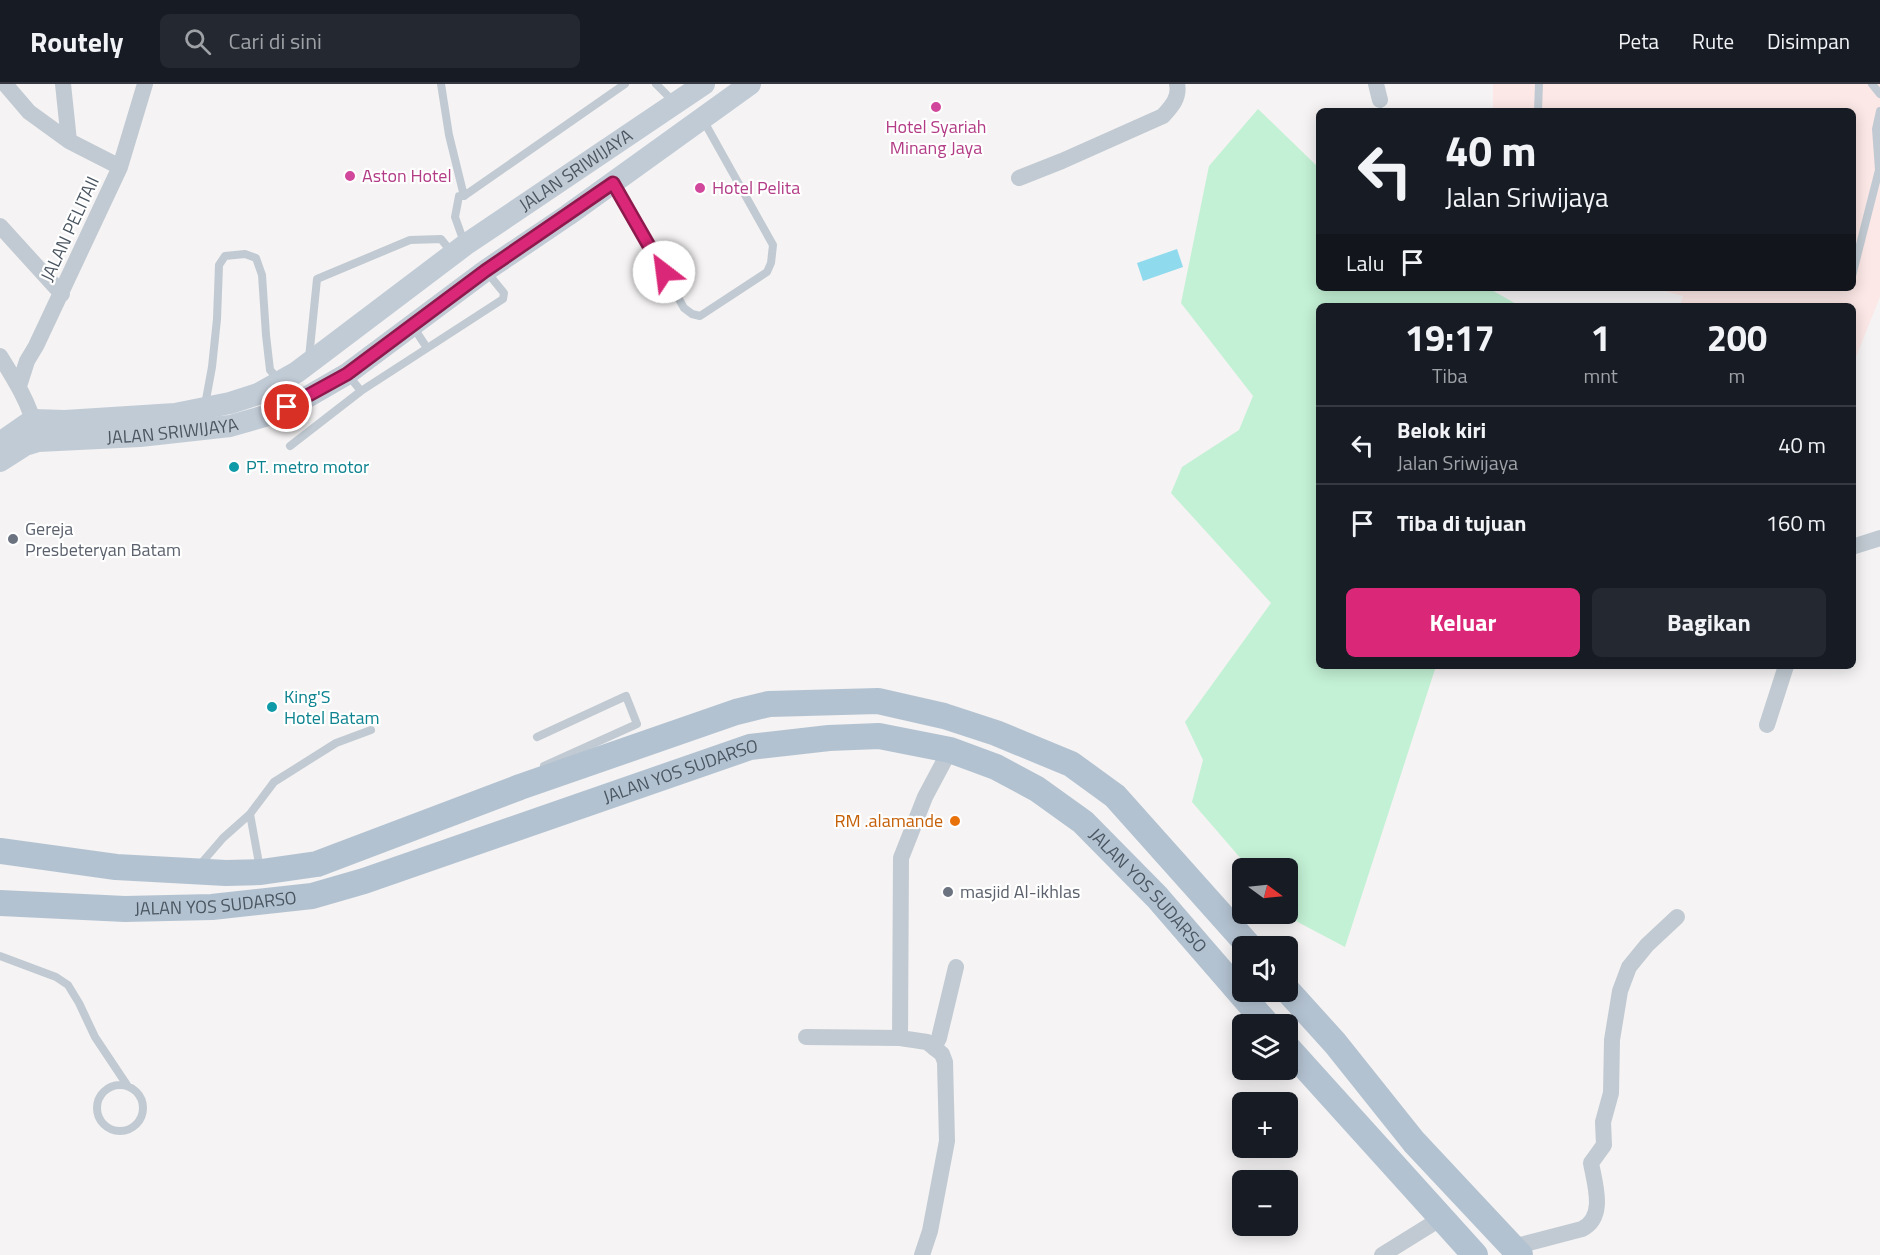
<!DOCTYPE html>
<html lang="id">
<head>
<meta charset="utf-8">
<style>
  body { margin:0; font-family:"Titillium Web",sans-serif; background:#242831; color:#f1f3f6; height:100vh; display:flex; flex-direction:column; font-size:22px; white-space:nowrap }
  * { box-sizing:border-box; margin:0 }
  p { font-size:20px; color:#9ea1a6 }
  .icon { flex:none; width:33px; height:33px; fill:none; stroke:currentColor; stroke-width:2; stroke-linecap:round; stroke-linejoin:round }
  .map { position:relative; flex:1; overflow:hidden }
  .panel { position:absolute; left:1316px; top:219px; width:540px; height:366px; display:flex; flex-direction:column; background:#171b24; border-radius:9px; box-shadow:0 3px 15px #0003 }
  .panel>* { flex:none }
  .hud { position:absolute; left:1316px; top:24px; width:540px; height:183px; border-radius:9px; box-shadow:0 3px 15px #0003; background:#171b24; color:#f1f3f6; overflow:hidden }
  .needle { width:39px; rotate:105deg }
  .controls { position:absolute; left:1232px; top:774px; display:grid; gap:12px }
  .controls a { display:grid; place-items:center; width:66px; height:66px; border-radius:9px; background:#171b24; box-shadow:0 3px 15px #0003; font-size:30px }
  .pin { position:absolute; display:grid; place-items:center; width:51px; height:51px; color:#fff; margin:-26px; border:3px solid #fff; border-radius:50%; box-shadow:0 2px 6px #0007 }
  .me { position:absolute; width:66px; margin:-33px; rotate:330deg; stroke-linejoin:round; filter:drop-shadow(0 0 4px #0008) }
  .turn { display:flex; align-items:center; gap:21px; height:126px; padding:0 30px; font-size:27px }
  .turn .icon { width:78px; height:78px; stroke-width:2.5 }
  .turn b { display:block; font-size:42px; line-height:51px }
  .then { display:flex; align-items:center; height:57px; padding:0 30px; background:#0003; gap:12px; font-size:22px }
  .eta { display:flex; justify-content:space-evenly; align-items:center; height:102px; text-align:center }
  .eta b { font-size:36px; font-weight:700; line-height:42px }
  .button { display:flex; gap:12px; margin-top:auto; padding:12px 30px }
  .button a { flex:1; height:69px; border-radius:9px; background:#db2777; color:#fff; font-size:24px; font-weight:700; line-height:69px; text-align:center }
  .button a+a { background:#242831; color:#f1f3f6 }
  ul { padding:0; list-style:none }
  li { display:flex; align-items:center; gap:18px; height:78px; padding:0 30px; border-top:2px solid #363941 }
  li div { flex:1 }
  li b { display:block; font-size:22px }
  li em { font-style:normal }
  header { display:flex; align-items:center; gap:36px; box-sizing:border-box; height:84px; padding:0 30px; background:#171b24; border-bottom:2px solid #363941 }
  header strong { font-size:28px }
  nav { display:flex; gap:33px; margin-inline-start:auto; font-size:21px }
  .search { width:420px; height:54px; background:#242831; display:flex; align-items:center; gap:15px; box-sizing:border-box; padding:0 21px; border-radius:9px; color:#9ea1a6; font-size:22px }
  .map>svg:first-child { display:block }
  .medical { fill:#fce8e6 }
  .green { fill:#c3f1d5 }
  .water { fill:#90daee }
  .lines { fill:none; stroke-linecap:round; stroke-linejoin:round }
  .lane { stroke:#c1cad2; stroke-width:8 }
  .street { stroke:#c1cad2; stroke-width:16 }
  .secondary { stroke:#c1cbd6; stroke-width:22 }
  .primary { stroke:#b3c2d1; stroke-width:26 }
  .route-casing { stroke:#8e194d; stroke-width:15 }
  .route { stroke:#db2777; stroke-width:10 }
  .hotel-dot { fill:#d1479c; stroke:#fff; stroke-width:2 }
  .culture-dot { fill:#0f9aa8; stroke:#fff; stroke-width:2 }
  .worship-dot { fill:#6b7280; stroke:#fff; stroke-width:2 }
  .food-dot { fill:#e8710a; stroke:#fff; stroke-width:2 }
  .labels { text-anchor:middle; stroke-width:4.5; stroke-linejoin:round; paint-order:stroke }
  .hotel-label { font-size:18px; fill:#b23c85; stroke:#fff; text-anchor:start }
  .street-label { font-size:18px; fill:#4a5661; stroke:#fff }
  .culture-label { font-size:18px; fill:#0d838f; stroke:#fff; text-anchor:start }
  .worship-label { font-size:18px; fill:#5b616d; stroke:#fff; text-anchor:start }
  .food-label { font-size:18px; fill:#c56008; stroke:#fff; text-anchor:end }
</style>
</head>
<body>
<header>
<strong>Routely</strong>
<div class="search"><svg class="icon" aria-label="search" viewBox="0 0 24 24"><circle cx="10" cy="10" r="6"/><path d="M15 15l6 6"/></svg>Cari di sini</div>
<nav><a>Peta</a><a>Rute</a><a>Disimpan</a></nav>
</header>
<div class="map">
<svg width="1880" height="1171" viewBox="0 0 1880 1171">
  <rect width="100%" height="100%" fill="#f5f3f3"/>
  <path class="medical" d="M1493 0H1880V213L1853 280 1852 222H1680L1683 212 1654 204H1852V27H1493Z"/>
  <path class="green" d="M1258 25 1318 83V204H1488L1520 222H1318V582H1436L1345 863 1294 836 1287 828V784H1249L1192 718 1203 676 1185 638 1271 519 1171 409 1182 383 1239 346 1253 312 1181 219 1209 82Z"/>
  <path class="water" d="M1177 165 1183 183 1143 197 1137 179Z"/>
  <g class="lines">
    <path class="lane" d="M441 0 449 51 464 112
      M656 0 675 19
      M1872 0 1880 10
      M1538 27 1539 0
      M614 100 684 224 692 230 700 232 767 188 771 179 773 161 702 34
      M465 161 455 133 459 112H464L625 0
      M1852 192 1879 86 1876 45 1880 27
      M412 241 427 264
      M309 274 317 195 410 156 441 155 453 170
      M348 291 361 307 503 215 504 209 486 187
      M205 321 212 283 217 235 219 181 225 172 245 170 256 174 262 191 266 251 270 286 280 297
      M290 362 361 307
      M537 653 626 612 637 640 544 682
      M250 730 260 785
      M198 783 223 754 250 730 274 698 336 659 371 646
      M0 872 56 893 68 901 79 919 95 953 127 1001
      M97 1024a23 23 0 1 1 46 0a23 23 0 1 1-46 0Z"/>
    <path class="street" d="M5 0 29 28 69 57 120 83
      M63 0 69 57
      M1376 0 1380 16
      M1019 94 1062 77 1163 32C1171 23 1180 14 1177 0
      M0 142 62 210
      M0 272C15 296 30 320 36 347
      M19 302 27 277 36 262 120 83 145 0
      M1852 463 1880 454
      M1767 641 1786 582
      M806 953 900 954 927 958 942 970 945 978 947 1057 930 1147 922 1171
      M900 954 901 774 925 713 950 666
      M934 964 939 954 956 883
      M1513 1163 1582 1145C1606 1133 1595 1101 1591 1079L1604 1061 1603 1038 1611 1009 1612 956 1620 907 1629 883 1647 861 1677 833
      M1382 1171 1440 1135"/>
    <g class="secondary">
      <path id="s1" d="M0 359 33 336 65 337 175 330 230 319 258 310 297 288 465 161 704 0"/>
      <path id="s2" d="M0 377 25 361 38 357 140 352 230 342 272 330 302 316 347 290 485 187 568 131 750 0"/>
    </g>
    <g class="primary">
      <path d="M0 767 116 783 226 789 261 788 317 780 520 703 736 628 769 620 878 617 944 632 996 649 1071 680 1115 712 1249 862"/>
      <path id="s3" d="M0 819 125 825 212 823 312 812 364 797 750 663 829 654 879 652 950 666 996 683 1037 705 1083 738 1157 813 1267 940"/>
      <path d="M1287 906 1335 959 1414 1058 1520 1171"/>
      <path d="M1287 963 1475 1171"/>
    </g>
  </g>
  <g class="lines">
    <g class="route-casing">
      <path id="route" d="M287 323 347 290 485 187 613 99 664 188"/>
    </g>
    <use href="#route" class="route"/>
  </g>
  <g class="hotel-dot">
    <circle cx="936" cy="23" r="6"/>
    <circle cx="350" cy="92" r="6"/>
    <circle cx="700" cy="104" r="6"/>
  </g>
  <g class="culture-dot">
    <circle cx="234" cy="383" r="6"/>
    <circle cx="272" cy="623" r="6"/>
  </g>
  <g class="worship-dot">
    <circle cx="13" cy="455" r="6"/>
    <circle cx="948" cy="808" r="6"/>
  </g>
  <circle class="food-dot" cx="955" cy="737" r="6"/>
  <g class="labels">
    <g class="hotel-label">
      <text x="936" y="49" text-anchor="middle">Hotel Syariah<tspan x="936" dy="21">Minang Jaya</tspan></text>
      <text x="362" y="98">Aston Hotel</text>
      <text x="712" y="110">Hotel Pelita</text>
    </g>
    <g class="street-label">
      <text dy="6" stroke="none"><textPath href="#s1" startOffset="657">JALAN SRIWIJAYA</textPath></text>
      <text transform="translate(70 145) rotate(-65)" y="6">JALAN PELITAII</text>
      <text dy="6" stroke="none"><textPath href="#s2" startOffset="178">JALAN SRIWIJAYA</textPath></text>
      <text dy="6" stroke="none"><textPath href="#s3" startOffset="702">JALAN YOS SUDARSO</textPath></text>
      <text dy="6" stroke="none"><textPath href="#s3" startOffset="1224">JALAN YOS SUDARSO</textPath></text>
      <text dy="6" stroke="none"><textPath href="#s3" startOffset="216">JALAN YOS SUDARSO</textPath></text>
    </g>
    <g class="culture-label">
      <text x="246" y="389">PT. metro motor</text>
      <text x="284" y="619">King'S<tspan x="284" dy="21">Hotel Batam</tspan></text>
    </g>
    <g class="worship-label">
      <text x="25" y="451">Gereja<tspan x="25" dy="21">Presbeteryan Batam</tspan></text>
      <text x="960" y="814">masjid Al-ikhlas</text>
    </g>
    <g class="food-label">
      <text x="943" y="743">RM .alamande</text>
    </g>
  </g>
</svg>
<div class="controls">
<a><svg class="needle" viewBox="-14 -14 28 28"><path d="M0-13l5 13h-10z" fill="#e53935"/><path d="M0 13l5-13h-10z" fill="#9ea1a6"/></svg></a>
<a><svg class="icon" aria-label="sound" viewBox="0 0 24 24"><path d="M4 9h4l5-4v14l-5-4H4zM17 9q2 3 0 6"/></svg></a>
<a><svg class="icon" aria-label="layers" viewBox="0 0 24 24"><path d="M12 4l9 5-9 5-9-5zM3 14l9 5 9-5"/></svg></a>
<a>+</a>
<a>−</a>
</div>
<div class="pin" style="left:287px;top:323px;background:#d93025"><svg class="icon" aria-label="arrive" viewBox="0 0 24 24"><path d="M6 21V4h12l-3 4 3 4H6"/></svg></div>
<svg class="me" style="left:664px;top:188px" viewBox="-20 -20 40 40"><circle r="19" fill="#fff"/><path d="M0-13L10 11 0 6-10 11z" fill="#db2777"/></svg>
<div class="hud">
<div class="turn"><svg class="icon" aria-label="left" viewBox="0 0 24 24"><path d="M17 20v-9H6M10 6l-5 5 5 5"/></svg><div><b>40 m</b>Jalan Sriwijaya</div></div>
<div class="then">Lalu<svg class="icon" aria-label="arrive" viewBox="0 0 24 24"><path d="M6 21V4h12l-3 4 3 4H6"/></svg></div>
</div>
<section class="panel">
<div class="eta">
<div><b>19:17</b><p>Tiba</p></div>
<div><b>1</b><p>mnt</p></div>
<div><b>200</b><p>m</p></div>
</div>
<ul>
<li><svg class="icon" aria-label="left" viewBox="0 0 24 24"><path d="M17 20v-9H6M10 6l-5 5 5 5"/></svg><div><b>Belok kiri</b><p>Jalan Sriwijaya</p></div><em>40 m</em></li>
<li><svg class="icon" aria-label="arrive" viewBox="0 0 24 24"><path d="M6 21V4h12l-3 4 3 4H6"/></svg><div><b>Tiba di tujuan</b></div><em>160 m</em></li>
</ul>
<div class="button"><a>Keluar</a><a>Bagikan</a></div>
</section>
</div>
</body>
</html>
